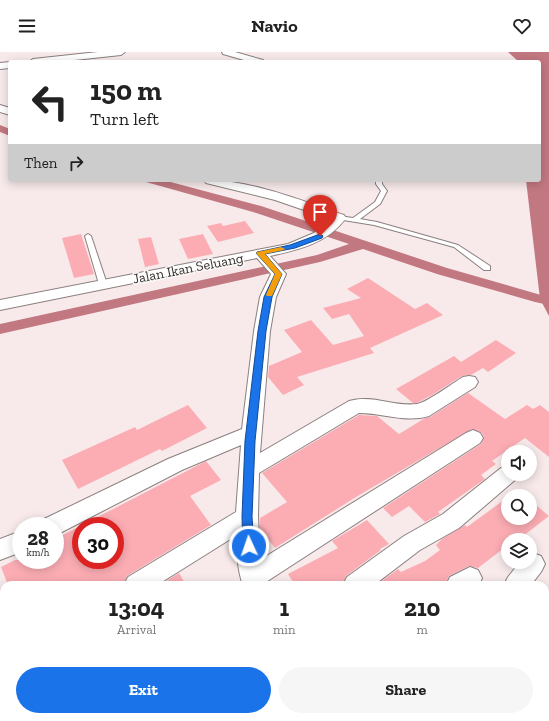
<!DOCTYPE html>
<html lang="en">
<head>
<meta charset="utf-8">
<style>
  body { margin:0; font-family:"Zilla Slab",serif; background:#f6f6f6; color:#222; height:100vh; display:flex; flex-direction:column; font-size:15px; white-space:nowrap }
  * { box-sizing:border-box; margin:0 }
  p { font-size:13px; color:#767676 }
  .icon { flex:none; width:22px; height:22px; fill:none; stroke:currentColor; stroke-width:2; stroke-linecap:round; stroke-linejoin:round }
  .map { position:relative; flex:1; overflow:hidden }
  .drawer { position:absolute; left:0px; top:529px; width:549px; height:140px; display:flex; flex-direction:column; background:#fff; border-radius:12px 12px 0 0; box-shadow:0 2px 10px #0003 }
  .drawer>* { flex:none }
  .guide { position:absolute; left:8px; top:8px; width:533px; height:122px; border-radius:4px; box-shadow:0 2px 10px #0003; background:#fff; color:#222; overflow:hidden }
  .tools { position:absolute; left:501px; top:393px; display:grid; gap:8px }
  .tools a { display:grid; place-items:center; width:36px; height:36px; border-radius:50%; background:#fff; box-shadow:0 2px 10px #0003; font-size:20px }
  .speed { position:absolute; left:12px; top:465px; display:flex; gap:8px; font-size:20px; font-weight:700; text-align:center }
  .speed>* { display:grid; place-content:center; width:52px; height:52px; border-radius:50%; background:#fff; box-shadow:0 2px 10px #0003; line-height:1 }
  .speed small { font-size:10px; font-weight:400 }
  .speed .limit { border:6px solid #d22; background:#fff; color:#111 }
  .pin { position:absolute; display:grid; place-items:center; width:34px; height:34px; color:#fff; margin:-41px -17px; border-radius:50% 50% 50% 0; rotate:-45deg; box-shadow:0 0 4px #0007 }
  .pin .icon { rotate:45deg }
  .me { position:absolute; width:44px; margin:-22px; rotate:357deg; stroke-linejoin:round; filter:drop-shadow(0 0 3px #0008) }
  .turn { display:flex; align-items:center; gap:14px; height:84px; padding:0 16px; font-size:18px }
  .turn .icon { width:52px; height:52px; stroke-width:2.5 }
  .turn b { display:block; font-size:28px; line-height:34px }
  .then { display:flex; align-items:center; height:38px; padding:0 16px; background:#0003; gap:8px; font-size:15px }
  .eta { display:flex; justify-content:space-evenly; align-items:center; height:68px; text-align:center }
  .eta b { font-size:24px; font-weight:800; line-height:28px }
  .button { display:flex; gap:8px; margin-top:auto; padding:8px 16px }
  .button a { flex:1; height:46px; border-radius:24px; background:#1a73e8; color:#fff; font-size:16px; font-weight:800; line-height:46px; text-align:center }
  .button a+a { background:#f6f6f6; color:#222 }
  header { display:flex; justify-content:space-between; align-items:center; height:52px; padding:0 16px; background:#fff; font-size:18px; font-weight:800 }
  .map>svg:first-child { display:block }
  .water { fill:#c27880 }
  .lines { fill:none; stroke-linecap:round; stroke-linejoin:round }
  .canal { fill:#c27880; fill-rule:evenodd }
  .building { fill:#fcadb4; fill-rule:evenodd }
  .service-casing { stroke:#8b7f7f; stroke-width:2 }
  .minor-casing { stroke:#8b7f7f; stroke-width:2 }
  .service { fill:#fff; fill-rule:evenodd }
  .minor { fill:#fff; fill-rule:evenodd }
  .route { fill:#1a73e8; stroke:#114b97 }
  .slow { fill:#f59e0b }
  .labels { text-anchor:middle; stroke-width:3; stroke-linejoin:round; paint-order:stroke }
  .street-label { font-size:14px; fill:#353030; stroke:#fdfafa }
</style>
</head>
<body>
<header><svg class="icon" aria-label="menu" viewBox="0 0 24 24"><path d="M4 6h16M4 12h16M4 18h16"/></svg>Navio<svg class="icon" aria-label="heart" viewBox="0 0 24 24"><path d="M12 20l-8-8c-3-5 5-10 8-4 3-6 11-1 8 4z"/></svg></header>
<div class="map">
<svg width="549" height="669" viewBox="0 0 549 669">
  <rect width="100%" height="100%" fill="#f8eaeb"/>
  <path class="water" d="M508 0H549V264L540 247 526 128H539V10H519Z"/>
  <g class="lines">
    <path class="canal" d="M0 73 10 77V84L0 80Z
      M144 128H163L261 154 447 216 541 243H549V253L535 250 437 222 363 197 320 210 0 282V272L317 203 349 192 253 160 146 130Z"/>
  </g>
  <path class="building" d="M245 169 254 181 218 190 207 174 221 171 223 174Z
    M81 182 94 222 74 226 62 186Z
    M203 182 213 202 188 207 179 187Z
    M151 185 159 212 145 215 138 187Z
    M368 226 415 257 427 251 443 263 370 296 374 301 297 325 304 333 283 343 268 325 269 314 302 300 284 278 311 268 333 293 364 284 349 262 332 267 323 256 361 246 347 237Z
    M496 288 516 301 488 320 483 316 471 323 462 324 432 343 417 351H413L396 337 454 304 461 310Z
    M468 341 505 367 527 353 533 357 540 353 549 360V405L525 386 492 409 496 412 481 423 485 427 438 460 440 462 425 470 409 454 392 465 383 456 481 392 484 385 481 380 472 377 356 445 275 496 260 477V466L287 450 262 421 359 363 377 364 399 382 425 366 430 365Z
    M188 353 207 376 162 399 160 397 78 437 62 408 135 375 137 378Z
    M206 409 221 428 190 444 211 473 127 524 123 533H8L1 515 15 508H55V487ZM81 474H115V508H81Z
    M508 445V466H530V448L549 464 518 488H508V493L478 516 469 514 449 524 447 528 441 533H376L398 517 401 520 425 509 440 498 436 493 442 487 465 473 467 475Z
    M367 468 389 492 380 497 381 498 346 524 342 533H295L288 522 338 496 332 489Z
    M179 521 186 533H160Z"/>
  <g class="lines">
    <g class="service-casing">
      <path id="service" d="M376 128H382V132L387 139 380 152 360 167 377 170 458 193 490 214V218H484L454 195 374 173 337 167 336 166 339 164 353 166 375 150 381 139 376 132Z
        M88 182 91 184 107 232 106 234H103L99 232 85 184Z"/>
    </g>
    <g class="minor-casing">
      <path id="minor" d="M98 0H125L121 3 56 10H29L33 7Z
        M222 0H235L263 8 264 10H251L223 2Z
        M10 10V16L0 17V11Z
        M0 53 10 56V63L0 60Z
        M204 128C252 128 299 148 344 163L346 166C328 191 298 198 270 204L286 222 276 245 270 279 260 401 349 349C372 342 394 355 417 352 426 351 453 331 463 325L469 324 475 325 478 330 475 335 429 364C406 371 382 361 359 361L259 421 258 465 260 508 466 381 473 378 480 381 483 386 480 391 266 530 267 533H243C237 517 237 500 237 483L157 533H124L128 525 236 460 241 393 182 418 60 481 55 483V474H41L44 467 168 407 242 377 254 279 260 245 271 222 257 206 0 258V248L288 192 314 181 330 167 275 148 206 131Z
        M508 414V422H518L515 428 459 476 420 498 374 533H343L347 525 404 484 443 462 501 416Z
        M21 479V500L0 508V487Z
        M533 501 541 504 545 512 541 520 531 533H504L508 525 520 510H530V503Z
        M470 515 478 518 482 526 479 533H446L450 525Z
        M4 602V628L0 630V604Z
        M317 665H345L347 669H319Z"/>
    </g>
    <use href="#service" class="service"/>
    <use href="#minor" class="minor"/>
  </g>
  <path class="route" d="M320 182 323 184 322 186 295 196 265 202 282 222 272 245 266 279 255 389 252 465 254 494 253 497 249 499 245 497 243 494 242 465 245 389 258 279 264 245 275 222 256 201 257 200 290 193Z"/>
  <path class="slow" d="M281 195 285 197 284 198 265 202 282 222 272 244H267L266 243 275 222 256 201 257 200Z"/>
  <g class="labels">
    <g class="street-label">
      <text transform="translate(188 216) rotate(-11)" y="5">Jalan Ikan Seluang</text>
    </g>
  </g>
</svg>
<div class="tools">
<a><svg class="icon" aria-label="sound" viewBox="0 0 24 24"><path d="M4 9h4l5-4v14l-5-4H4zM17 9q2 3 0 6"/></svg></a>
<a><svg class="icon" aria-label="search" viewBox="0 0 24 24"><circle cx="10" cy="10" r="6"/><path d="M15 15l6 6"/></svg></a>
<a><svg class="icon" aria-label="layers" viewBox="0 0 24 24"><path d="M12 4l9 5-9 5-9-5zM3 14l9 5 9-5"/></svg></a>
</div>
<div class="speed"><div>28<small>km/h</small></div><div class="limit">30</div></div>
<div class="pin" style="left:320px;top:184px;background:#d93025"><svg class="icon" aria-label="arrive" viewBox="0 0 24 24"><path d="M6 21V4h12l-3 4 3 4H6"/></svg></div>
<svg class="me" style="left:249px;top:494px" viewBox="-20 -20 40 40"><circle r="17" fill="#1a73e8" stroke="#fff" stroke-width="3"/><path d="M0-11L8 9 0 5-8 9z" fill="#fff"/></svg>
<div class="guide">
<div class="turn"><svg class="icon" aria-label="left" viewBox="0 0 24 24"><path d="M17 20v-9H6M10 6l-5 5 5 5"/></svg><div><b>150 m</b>Turn left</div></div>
<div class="then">Then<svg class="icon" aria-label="right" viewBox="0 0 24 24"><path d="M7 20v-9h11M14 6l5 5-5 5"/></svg></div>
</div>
<section class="drawer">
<div class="eta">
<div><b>13:04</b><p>Arrival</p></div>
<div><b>1</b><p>min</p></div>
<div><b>210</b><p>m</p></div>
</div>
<div class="button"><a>Exit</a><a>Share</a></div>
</section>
</div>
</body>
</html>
